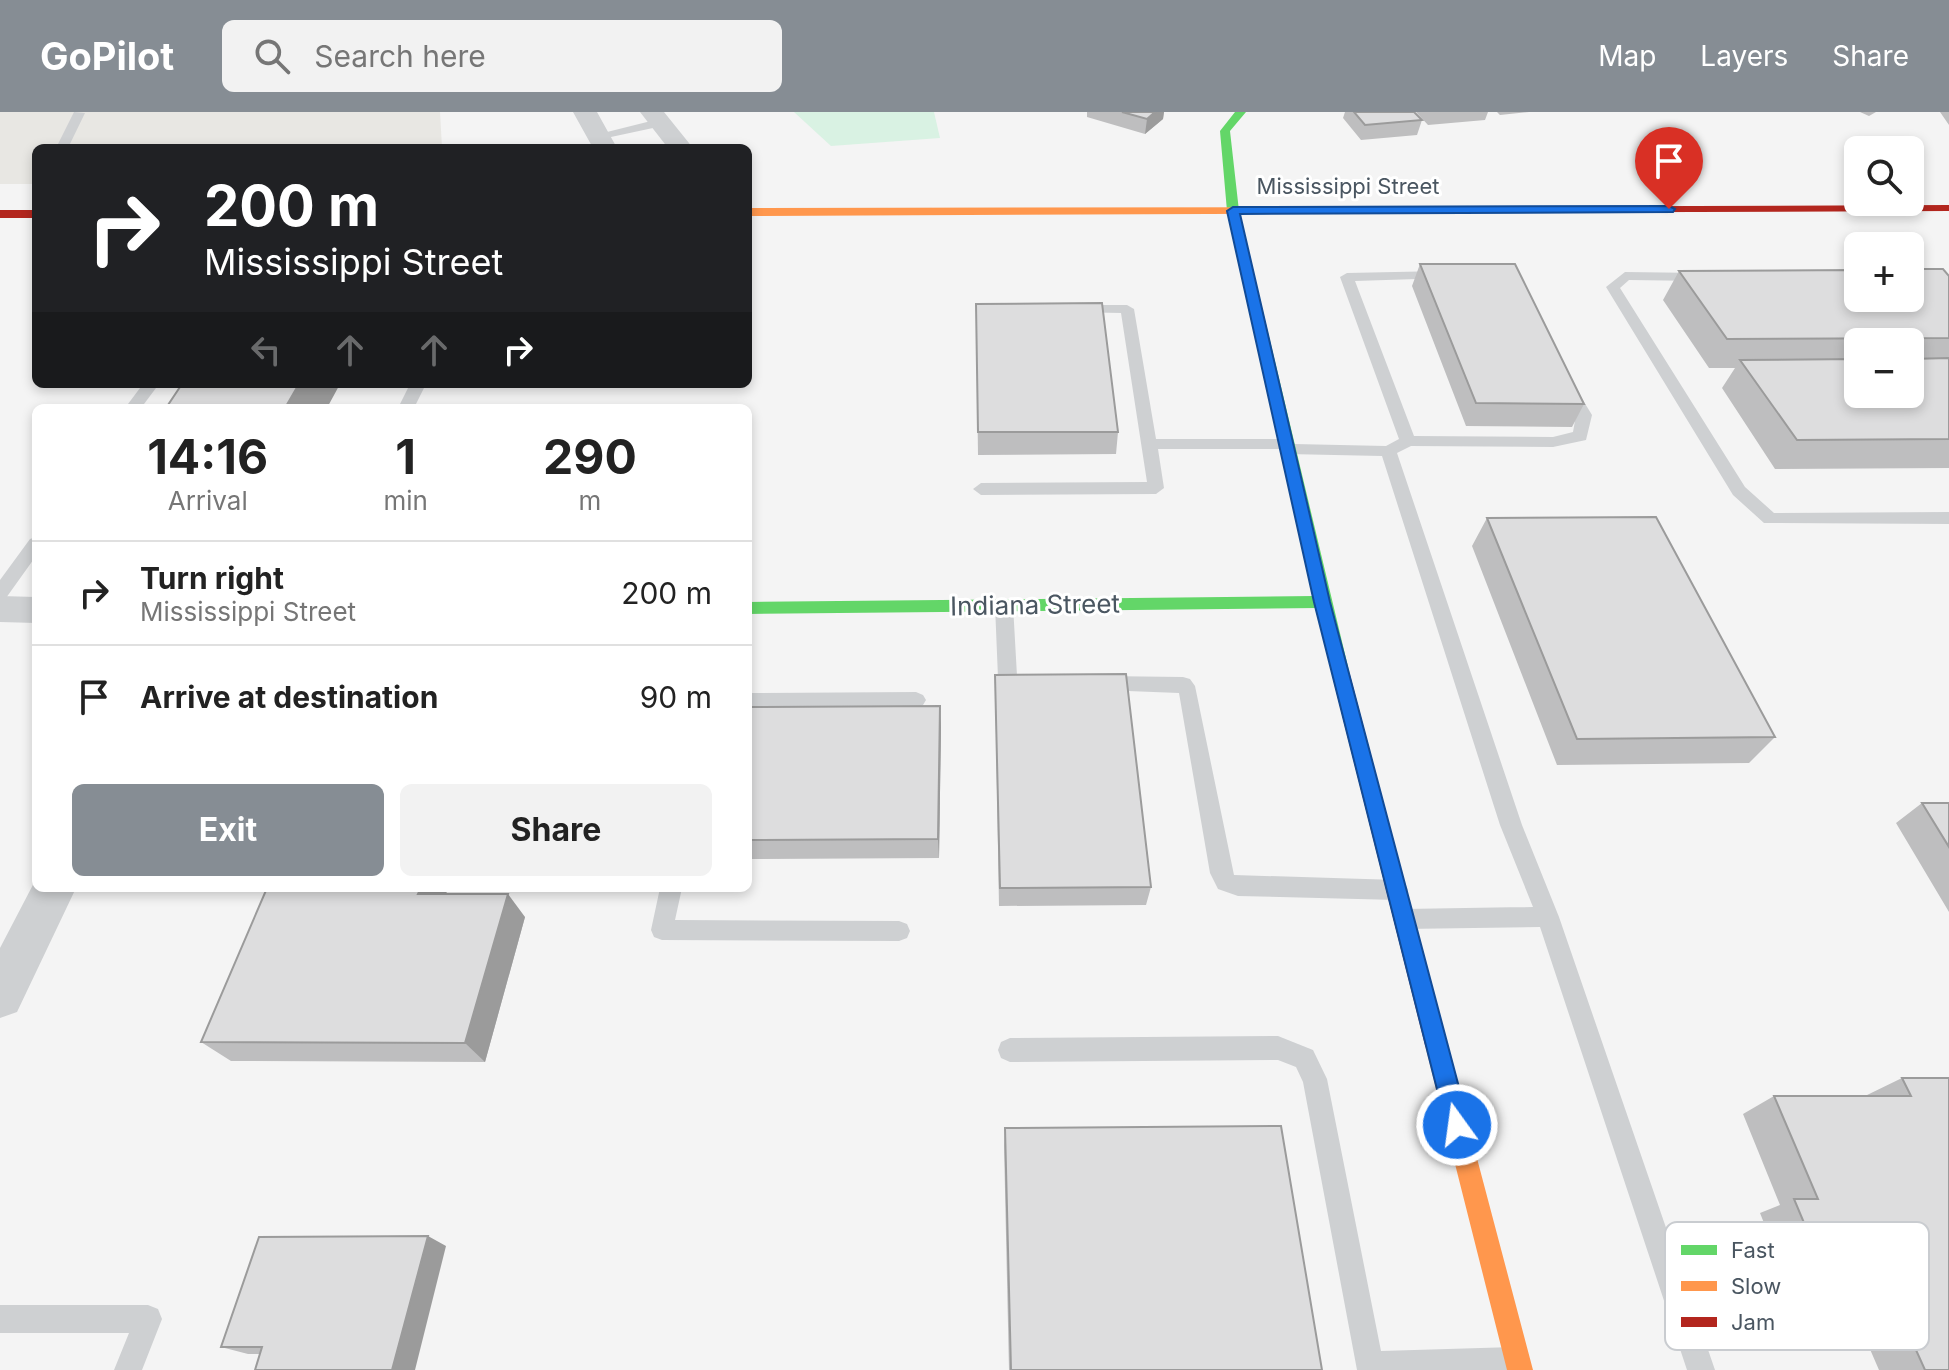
<!DOCTYPE html>
<html lang="en">
<head>
<meta charset="utf-8">
<style>
  body { margin:0; font-family:Inter,sans-serif; background:#f2f2f2; color:#222; height:100vh; display:flex; flex-direction:column; font-size:30px; white-space:nowrap }
  * { box-sizing:border-box; margin:0 }
  p { font-size:26px; color:#767676 }
  .icon { flex:none; width:44px; height:44px; fill:none; stroke:currentColor; stroke-width:2; stroke-linecap:round; stroke-linejoin:round }
  .map { position:relative; flex:1; overflow:hidden }
  .side { position:absolute; left:32px; top:292px; width:720px; height:488px; display:flex; flex-direction:column; background:#fff; border-radius:12px; box-shadow:0 4px 12px #0003 }
  .side>* { flex:none }
  .hud { position:absolute; left:32px; top:32px; width:720px; height:244px; border-radius:12px; box-shadow:0 4px 12px #0003; background:#202124; color:#fff; overflow:hidden }
  .tools { position:absolute; left:1844px; top:24px; display:grid; gap:16px }
  .tools a { display:grid; place-items:center; width:80px; height:80px; border-radius:12px; background:#fff; box-shadow:0 4px 12px #0003; font-size:40px }
  .pin { position:absolute; display:grid; place-items:center; width:68px; height:68px; color:#fff; margin:-82px -34px; border-radius:50% 50% 50% 0; rotate:-45deg; box-shadow:0 0 8px #0007 }
  .pin .icon { rotate:45deg }
  .me { position:absolute; width:88px; margin:-44px; rotate:346deg; stroke-linejoin:round; filter:drop-shadow(0 0 6px #0008) }
  .turn { display:flex; align-items:center; gap:28px; height:168px; padding:0 40px; font-size:36px }
  .turn .icon { width:104px; height:104px; stroke-width:2.5 }
  .turn b { display:block; font-size:56px; line-height:68px }
  .lanes { display:flex; align-items:center; height:76px; padding:0 40px; background:#0003; justify-content:center; gap:40px; direction:ltr }
  .lanes .off { opacity:.35 }
  .eta { display:flex; justify-content:space-evenly; align-items:center; height:136px; text-align:center }
  .eta b { font-size:48px; font-weight:700; line-height:56px }
  .primary-button { display:flex; gap:16px; margin-top:auto; padding:16px 40px }
  .primary-button a { flex:1; height:92px; border-radius:12px; background:#868d94; color:#fff; font-size:32px; font-weight:700; line-height:92px; text-align:center }
  .primary-button a+a { background:#f2f2f2; color:#222 }
  ul { padding:0; list-style:none }
  li { display:flex; align-items:center; gap:24px; height:104px; padding:0 40px; border-top:2px solid #e0e0e0 }
  li div { flex:1 }
  li b { display:block; font-size:30px }
  li em { font-style:normal }
  header { display:flex; align-items:center; gap:48px; box-sizing:border-box; height:112px; padding:0 40px; background:#868d94; color:#fff }
  header strong { font-size:38px }
  nav { display:flex; gap:44px; margin-inline-start:auto; font-size:28px }
  .search { width:560px; height:72px; background:#f2f2f2; display:flex; align-items:center; gap:20px; box-sizing:border-box; padding:0 28px; border-radius:12px; color:#767676; font-size:30px }
  .map>svg:first-child { display:block }
  .commercial { fill:#e8e7e3 }
  .green { fill:#d9f2e3 }
  .lines { fill:none; stroke-linecap:round; stroke-linejoin:round }
  .lane { fill:#ced0d2; fill-rule:evenodd }
  .street { fill:#ced0d2; fill-rule:evenodd }
  .fast { fill:#63d668; fill-rule:evenodd }
  .slow { fill:#ff974d; fill-rule:evenodd }
  .jam { fill:#b3261e; fill-rule:evenodd }
  .wall { fill:#bebebf; fill-rule:evenodd }
  .shaded-wall { fill:#9b9b9b }
  .building { fill:#ddddde; stroke:#9b9b9b; stroke-width:2 }
  .route { fill:#1a73e8; stroke:#114b97; stroke-width:2 }
  .labels { text-anchor:middle; stroke-width:6; stroke-linejoin:round; paint-order:stroke }
  .far-street-label { font-size:22px; fill:#4a5661; stroke:#fff }
  .street-label { font-size:26px; fill:#4a5661; stroke:#fff }
  .key { fill:#fff; stroke:#c9ccd0; stroke-width:2 }
  .key-label { font-size:22px; fill:#4a5661 }
</style>
</head>
<body>
<header>
<strong>GoPilot</strong>
<div class="search"><svg class="icon" aria-label="search" viewBox="0 0 24 24"><circle cx="10" cy="10" r="6"/><path d="M15 15l6 6"/></svg>Search here</div>
<nav><a>Map</a><a>Layers</a><a>Share</a></nav>
</header>
<div class="map">
<svg width="1949" height="1258" viewBox="0 0 1949 1258">
  <rect width="100%" height="100%" fill="#f4f4f4"/>
  <path class="commercial" d="M0 0H440L442 36H36V72H0Z"/>
  <path class="green" d="M794 0H934L940 26 831 34Z"/>
  <g class="lines">
    <path class="lane" d="M74 0 85 1 68 36H56Z
      M663 6 669 10 667 13 597 28 591 24Z
      M1443 159 1450 163 1448 166 1355 169 1414 324 1553 325 1573 320 1576 303 1560 275 1568 270 1573 272 1592 303 1586 328 1553 335 1411 334 1397 341 1522 713 1559 805 1715 1258H1687L1540 815 1404 817 1396 814 1393 807 1396 800 1404 797 1533 795 1500 713 1382 344 1287 342 1279 337H1158L1164 376 1156 382 981 383 973 377 981 371 1147 370 1121 201 1071 200 1069 197 1076 193H1127L1134 197 1156 327H1286L1294 332 1386 334 1399 327 1340 165 1347 161Z
      M1625 160 1701 161 1708 165 1701 169 1629 168 1620 176 1745 375 1774 401 1949 400V412L1764 411 1733 383 1606 175Z
      M143 272H159L141 296H125Z
      M410 272H426L414 296H398Z
      M36 425V444L6 486 0 488V468L30 427Z
      M1004 486 1013 493 1017 564 1037 567 1040 572 1037 577 1030 579 1005 576 998 566 995 493Z
      M1102 564 1183 565 1190 567 1195 574 1234 763 1397 768 1405 771 1408 778 1405 785 1397 788 1238 784 1218 777 1210 761 1179 581 1102 578 1095 576 1092 571 1095 566Z
      M916 580 923 583 926 588 923 593 916 596 748 597V581Z
      M660 776H682L675 808 899 809 907 812 910 819 907 826 899 829 662 828 654 825 651 818Z
      M1278 924 1313 938 1327 967 1381 1239 1514 1235 1524 1239 1528 1249 1524 1258H1357L1303 970 1296 955 1278 948 1010 950 1001 946 998 938 1001 930 1010 926Z
      M0 1193H148L158 1197 162 1207 142 1258H114L129 1221H0Z"/>
    <path class="street" d="M573 0H597L617 36H593Z
      M640 0H664L693 36H668Z
      M0 484 36 485V511L0 510Z
      M36 767V776H76L17 900 0 906V836Z"/>
    <path class="fast" d="M1235 0H1246L1230 19 1239 99 1350 563 1347 568H1335L1332 563 1317 496 748 502V490L1314 484 1227 99 1220 19Z"/>
    <path class="slow" d="M748 96 1412 95 1418 98 1412 101 748 104Z
      M1436 922 1444 926 1447 933 1533 1258H1507L1425 933 1428 926Z"/>
    <path class="jam" d="M1949 93V99L1412 101 1406 98 1412 95Z
      M0 98H36V106H0Z
      M1341 556 1350 563 1447 933 1444 940 1436 944 1428 940 1425 933 1332 563Z"/>
  </g>
  <path class="wall" d="M1087 0H1164L1163 7 1145 22 1087 5Z
    M1345 0H1414L1422 8 1417 23 1361 28 1343 6Z
    M1416 0H1488L1485 8 1428 13Z
    M1497 0H1529L1500 3Z
    M1860 0H1876L1869 4Z
    M1940 0H1949V13Z
    M1420 152 1584 292 1572 315 1466 314 1412 174Z
    M1679 159 1949 164V356L1775 357 1722 276 1735 256H1709L1663 188ZM1858 230H1910V282H1858Z
    M976 192 1118 320 1116 342 978 343Z
    M1487 406 1775 625 1749 651 1557 653 1472 434Z
    M995 563 1151 775 1146 793 999 794Z
    M940 594 941 615 939 746 748 747V618Z
    M1922 691H1949V800L1896 711Z
    M448 776 446 782 525 805 485 950 231 949 201 930Z
    M1902 966H1949V1258H1879L1837 1161H1784L1760 1101 1780 1093 1743 1002 1774 984H1865Z
    M1005 1016 1322 1258H1009L1004 1033Z
    M446 1134 260 1242H248L221 1235Z"/>
  <path class="shaded-wall" d="M1155 0H1164L1163 7 1145 22 1147 7Z
    M299 272H340L327 296H285Z
    M940 594 941 615 939 746 938 727Z
    M421 776H448L438 805 418 782Z
    M508 782 525 805 485 950 465 931Z
    M428 1124 446 1134 415 1258H392Z"/>
  <path class="building" d="M1122 0H1155L1147 7Z
    M1354 0H1414L1422 8 1365 13Z
    M1420 152H1515L1584 292 1476 291Z
    M1910 157H1943L1949 164V226L1727 227 1679 159 1858 158V186H1910Z
    M1102 191 1118 320H978L976 192Z
    M1949 246V327L1797 328 1740 248 1858 247V282H1910V247Z
    M182 272H299L285 296H166Z
    M1656 405 1775 625 1577 627 1487 406Z
    M1126 562 1151 775 1000 776 995 563Z
    M940 594 938 727 748 728V618L751 595Z
    M1922 691H1949V735Z
    M267 776H421L418 782H508L465 931 201 930Z
    M1902 966H1949V1258H1925L1876 1149H1820L1794 1087H1818L1774 984H1911Z
    M1281 1014 1322 1258H1011L1005 1016Z
    M428 1124 392 1258H255L262 1235H221L259 1125Z"/>
  <path class="route" d="M1669 94 1675 97 1673 100 1240 102 1330 490 1469 1013 1465 1021 1457 1025 1449 1021 1446 1013 1314 490 1227 99 1233 95Z"/>
  <g class="labels">
    <g class="far-street-label">
      <text x="1348" y="82">Mississippi Street</text>
    </g>
    <g class="street-label">
      <text transform="translate(1035 493) rotate(-1)" y="9">Indiana Street</text>
    </g>
  </g>
  <rect x="1665" y="1110" width="264" height="128" rx="12" class="key"/>
  <rect x="1681" y="1133" width="36" height="10" fill="#63d668"/>
  <rect x="1681" y="1169" width="36" height="10" fill="#ff974d"/>
  <rect x="1681" y="1205" width="36" height="10" fill="#b3261e"/>
  <g class="key-label">
    <text x="1731" y="1146">Fast</text>
    <text x="1731" y="1182">Slow</text>
    <text x="1731" y="1218">Jam</text>
  </g>
</svg>
<div class="tools">
<a><svg class="icon" aria-label="search" viewBox="0 0 24 24"><circle cx="10" cy="10" r="6"/><path d="M15 15l6 6"/></svg></a>
<a>+</a>
<a>−</a>
</div>
<div class="pin" style="left:1669px;top:97px;background:#d93025"><svg class="icon" aria-label="arrive" viewBox="0 0 24 24"><path d="M6 21V4h12l-3 4 3 4H6"/></svg></div>
<svg class="me" style="left:1457px;top:1013px" viewBox="-20 -20 40 40"><circle r="17" fill="#1a73e8" stroke="#fff" stroke-width="3"/><path d="M0-11L8 9 0 5-8 9z" fill="#fff"/></svg>
<div class="hud">
<div class="turn"><svg class="icon" aria-label="right" viewBox="0 0 24 24"><path d="M7 20v-9h11M14 6l5 5-5 5"/></svg><div><b>200 m</b>Mississippi Street</div></div>
<div class="lanes"><svg class="icon off" aria-label="left" viewBox="0 0 24 24"><path d="M17 20v-9H6M10 6l-5 5 5 5"/></svg><svg class="icon off" aria-label="ahead" viewBox="0 0 24 24"><path d="M12 20V5M6 11l6-6 6 6"/></svg><svg class="icon off" aria-label="ahead" viewBox="0 0 24 24"><path d="M12 20V5M6 11l6-6 6 6"/></svg><svg class="icon" aria-label="right" viewBox="0 0 24 24"><path d="M7 20v-9h11M14 6l5 5-5 5"/></svg></div>
</div>
<section class="side">
<div class="eta">
<div><b>14:16</b><p>Arrival</p></div>
<div><b>1</b><p>min</p></div>
<div><b>290</b><p>m</p></div>
</div>
<ul>
<li><svg class="icon" aria-label="right" viewBox="0 0 24 24"><path d="M7 20v-9h11M14 6l5 5-5 5"/></svg><div><b>Turn right</b><p>Mississippi Street</p></div><em>200 m</em></li>
<li><svg class="icon" aria-label="arrive" viewBox="0 0 24 24"><path d="M6 21V4h12l-3 4 3 4H6"/></svg><div><b>Arrive at destination</b></div><em>90 m</em></li>
</ul>
<div class="primary-button"><a>Exit</a><a>Share</a></div>
</section>
</div>
</body>
</html>
